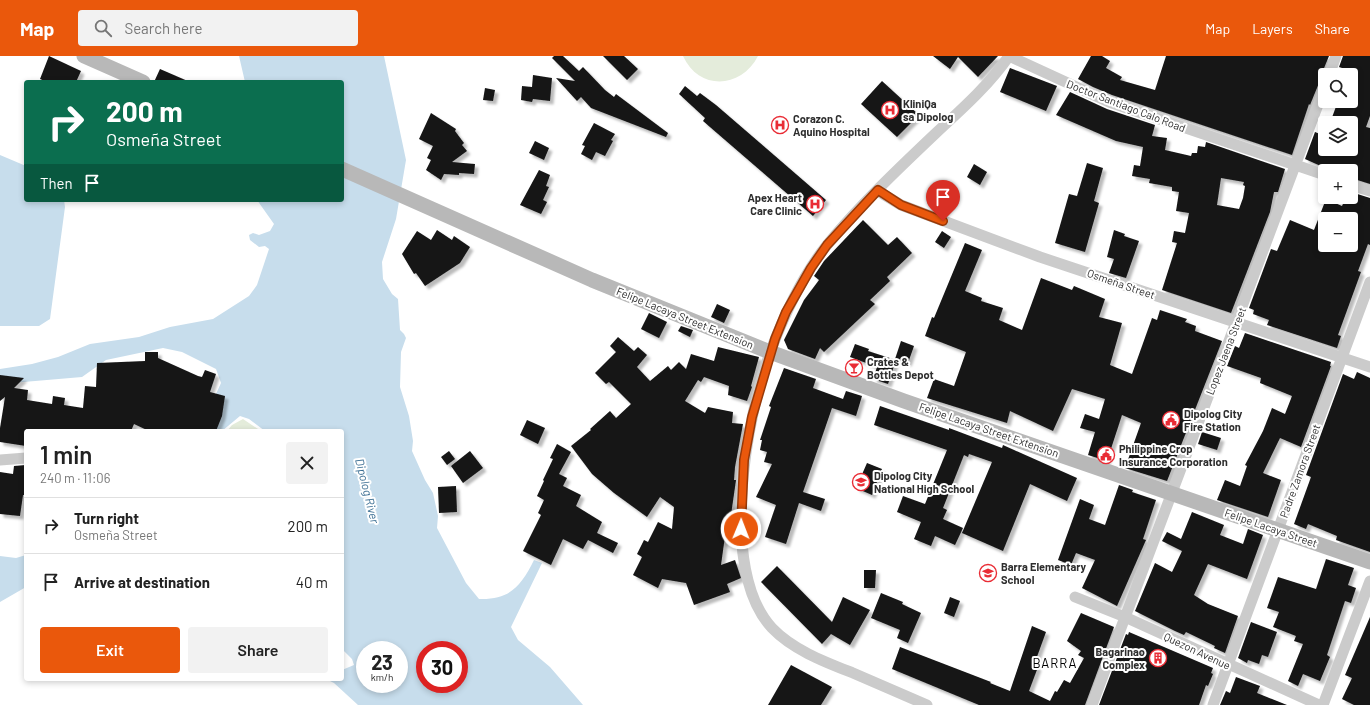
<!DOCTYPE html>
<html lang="en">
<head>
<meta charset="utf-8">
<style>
  body { margin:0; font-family:Barlow,sans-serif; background:#f2f2f2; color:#222; height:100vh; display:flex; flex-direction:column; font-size:15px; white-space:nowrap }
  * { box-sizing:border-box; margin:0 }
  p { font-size:13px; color:#767676 }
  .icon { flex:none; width:22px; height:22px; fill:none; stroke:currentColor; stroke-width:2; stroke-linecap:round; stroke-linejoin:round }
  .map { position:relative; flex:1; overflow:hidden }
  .details { position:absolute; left:24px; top:373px; width:320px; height:252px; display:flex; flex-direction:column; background:#fff; border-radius:4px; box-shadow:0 2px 6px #0003 }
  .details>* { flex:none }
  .top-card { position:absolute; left:24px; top:24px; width:320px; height:122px; border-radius:4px; box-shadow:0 2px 6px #0003; background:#0b6e4f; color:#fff; overflow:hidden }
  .buttons { position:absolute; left:1318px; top:12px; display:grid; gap:8px }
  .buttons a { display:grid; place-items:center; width:40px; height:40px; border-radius:4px; background:#fff; box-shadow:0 2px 6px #0003; font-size:20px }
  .speed { position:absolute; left:356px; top:585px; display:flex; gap:8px; font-size:20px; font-weight:700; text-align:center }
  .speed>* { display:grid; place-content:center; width:52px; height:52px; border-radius:50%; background:#fff; box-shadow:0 2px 6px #0003; line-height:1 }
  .speed small { font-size:10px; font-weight:400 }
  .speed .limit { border:6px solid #d22; background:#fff; color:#111 }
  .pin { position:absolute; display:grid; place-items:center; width:34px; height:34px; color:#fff; margin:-41px -17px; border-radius:50% 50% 50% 0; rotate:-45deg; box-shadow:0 0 4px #0007 }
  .pin .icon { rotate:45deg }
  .me { position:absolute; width:44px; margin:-22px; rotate:1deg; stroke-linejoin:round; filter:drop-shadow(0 0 3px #0008) }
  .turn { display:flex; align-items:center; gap:14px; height:84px; padding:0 16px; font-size:18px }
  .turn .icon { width:52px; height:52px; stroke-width:2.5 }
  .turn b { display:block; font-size:28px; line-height:34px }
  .then { display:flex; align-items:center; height:38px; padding:0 16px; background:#0003; gap:8px; font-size:15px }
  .round { display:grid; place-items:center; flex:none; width:42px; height:42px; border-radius:4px; background:#f2f2f2 }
  .summary { display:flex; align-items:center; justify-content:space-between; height:68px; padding:0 16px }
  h1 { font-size:24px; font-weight:600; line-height:30px }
  .primary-button { display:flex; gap:8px; margin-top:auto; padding:8px 16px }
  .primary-button a { flex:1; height:46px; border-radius:4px; background:#ea580c; color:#fff; font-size:16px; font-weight:600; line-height:46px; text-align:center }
  .primary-button a+a { background:#f2f2f2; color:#222 }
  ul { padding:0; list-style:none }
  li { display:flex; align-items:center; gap:12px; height:56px; padding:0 16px; border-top:1px solid #e0e0e0 }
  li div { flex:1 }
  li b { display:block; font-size:15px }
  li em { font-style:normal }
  header { display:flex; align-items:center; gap:24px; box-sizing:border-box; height:56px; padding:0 20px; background:#ea580c; color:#fff }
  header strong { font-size:19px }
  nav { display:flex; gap:22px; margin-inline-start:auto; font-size:14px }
  .search { width:280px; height:36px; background:#f2f2f2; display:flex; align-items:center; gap:10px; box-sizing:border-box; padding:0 14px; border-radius:4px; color:#767676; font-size:15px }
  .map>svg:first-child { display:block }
  .green { fill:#e4ecdb }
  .water { fill:#c7ddec; fill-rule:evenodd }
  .building { fill:#151515; fill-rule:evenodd; filter:url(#shadow) }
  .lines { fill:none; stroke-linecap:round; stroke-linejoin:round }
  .minor { stroke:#cbcbcb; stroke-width:11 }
  .secondary { stroke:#b8b8b8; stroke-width:15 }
  .route-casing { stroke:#983908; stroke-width:10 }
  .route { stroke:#ea580c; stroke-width:7 }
  .labels { text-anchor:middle; stroke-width:4; stroke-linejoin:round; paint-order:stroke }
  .poi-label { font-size:11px; font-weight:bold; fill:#2e2e2e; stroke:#fff; text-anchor:start }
  .street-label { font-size:11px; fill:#2e2e2e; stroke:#fff }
  .water-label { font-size:12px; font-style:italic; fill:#3a6d92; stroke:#fff }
  .quarter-label { font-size:13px; letter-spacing:1px; fill:#000; stroke:#fff }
</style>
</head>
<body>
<header>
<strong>Map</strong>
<div class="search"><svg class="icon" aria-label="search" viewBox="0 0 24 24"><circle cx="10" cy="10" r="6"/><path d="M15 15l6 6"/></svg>Search here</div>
<nav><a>Map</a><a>Layers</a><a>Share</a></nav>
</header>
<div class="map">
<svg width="1370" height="649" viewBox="0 0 1370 649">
  <defs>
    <filter id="shadow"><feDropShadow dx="3.5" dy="3.5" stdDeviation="1" flood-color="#0004"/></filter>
  </defs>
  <rect width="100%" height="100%" fill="#fff"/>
  <path class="green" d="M683 0H758C741 33 699 35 683 0Z
    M243 363 261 375H227L232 369Z"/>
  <path class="water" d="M239 0H384L406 104 396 163 382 206 383 223 392 238 398 243 400 274 404 278 406 282 401 296 400 331 409 360 413 385 412 395 425 424 433 437 438 460 437 472 466 527 479 543C510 544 521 530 534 504L542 507 511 571 518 584 550 611 583 649H358L334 627 326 623H342V614L354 609 352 603 342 593V375H265L249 363 240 360 222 375H199L221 327 216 313 182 296 163 292 106 304 82 321 0 328V313L32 308 58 301 90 288 139 281 170 271 213 263 249 240 257 229 269 193 265 190 259 191 250 184 249 179 253 177 259 179 270 175 274 168 257 144H342V26H245ZM365 594H399V628H365ZM425 594H459V628H425Z
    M0 99 26 110V144H64L65 151 50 263 39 270H0Z
    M26 499V531L0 546V500L16 502Z"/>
  <path class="building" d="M49 0 81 15 76 26H47L40 23Z
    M554 0H563L579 15 583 11 605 34 614 41 616 38 668 77 666 81 591 52 581 41 577 45 556 22 575 25 552 2Z
    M603 0H624L638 13 627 24Z
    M933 0H998L978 21 958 1 950 13Z
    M1091 0H1102L1110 5 1106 12 1122 21 1120 24 1155 34 1166 0H1329L1322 17 1323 23 1319 27 1310 49 1309 48 1292 99 1112 39 1093 31 1078 23Z
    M1343 0H1370V60L1366 71 1370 72V128L1351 122V115H1332L1305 103 1315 76 1325 80V93H1351V67H1330L1338 45H1351V15L1339 11Z
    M1010 12 1057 30 1046 55 1000 36Z
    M160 13 190 26H154Z
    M533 19 552 22 550 45 533 43 532 46 521 44 522 30 532 31Z
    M882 25 919 59 897 81 861 48Z
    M685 30 697 40 700 37 716 49 826 144 813 160 703 65 705 62 679 38Z
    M485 32 495 34 493 45 483 44Z
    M1070 36 1107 53 1155 69 1152 80 1167 82 1165 94 1191 100 1192 97H1197L1198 90 1205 91 1206 86 1285 113 1278 136H1274L1270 156 1231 257 1162 234 1177 187 1172 186 1174 175 1185 177 1189 157 1176 155 1179 136 1172 135V131L1149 127 1150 123 1132 120 1134 109 1140 110 1143 91 1116 85 1056 59ZM1221 122 1244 126 1243 129 1245 130 1243 142 1239 153 1217 149Z
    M431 57 456 73 455 75 464 87 462 89 467 95 452 106 475 108 474 118 459 117V119L444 118 441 124 426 114 431 104 427 102 433 90 419 83Z
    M594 67 615 78 611 84 613 85 605 100 596 96 592 104 581 98 585 90 582 89Z
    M535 85 549 92 544 104 529 97Z
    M1087 107 1103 112 1094 145 1099 147 1085 196 1055 187 1069 138 1077 140Z
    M974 108 987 116 980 129 967 121Z
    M539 114 550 119 546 130 549 131 543 144 547 146 541 158 520 149Z
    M1351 136 1370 142V189L1368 188 1358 215 1361 216 1338 279 1341 280 1337 292 1267 269 1269 264 1253 258 1254 254 1249 252 1271 193 1277 195 1290 164 1314 174 1326 143 1342 150 1346 141H1351ZM1325 163H1351V189H1325Z
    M863 164 888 189 897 181 912 197 887 221 890 225 870 244 875 248 824 296 820 292 815 303 788 293 784 284 804 244 819 224 814 220 824 205Z
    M437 174 452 184 454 180 470 191 460 207 425 230 416 217 414 218 402 198 417 175 431 184Z
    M1114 174 1125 178 1124 180 1139 185 1126 222 1109 217 1114 203 1107 201Z
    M942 175 951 181 944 192 935 186Z
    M965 187 982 194 965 235 982 242 981 245 1003 252 999 264 1022 274 1041 222 1072 234 1074 230 1105 243 1099 261 1122 267 1110 309 1132 318 1152 262 1157 264 1160 254 1187 263 1185 266 1196 270 1195 275 1222 285 1167 425 1125 412 1141 367 1122 359 1107 405 1088 399 1095 376 1080 372 1085 358 1099 363 1105 343 1072 333 1053 375 1010 355 1007 367 927 342 934 323 954 330 966 296 925 280 932 261 934 262Z
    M717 248 730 254 724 267 711 261Z
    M649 257 667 266 659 282 641 273Z
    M681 270 693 274 690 281 678 275Z
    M1245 277 1331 306 1330 310H1331L1301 391 1280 382 1263 417 1281 424 1268 461 1217 444 1225 424 1240 430 1247 410 1245 409 1263 375 1272 352 1285 358 1292 340 1260 327 1261 322 1227 310 1235 290 1239 292Z
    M618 281 634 295 638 291 647 299 637 311 650 325 668 310 671 314 679 306 686 313 691 298 714 305 718 291 759 301 751 330 752 331 747 345 728 339 729 330 704 321 701 326 698 324 685 345 705 357 708 351 733 356 732 367 743 368 735 411 734 424H736L730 466H727L721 509 735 504 741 522 727 528 730 536 694 549 686 527 662 523 658 532 633 519 642 501 637 498 644 484 648 486 658 466 672 473 674 451 660 441 647 461 614 437 592 418 571 390 591 374 590 373 610 355 616 362 631 348 609 326 606 328 595 317 616 296 610 290Z
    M901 285 914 290 908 307 895 303Z
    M855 288 869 293 868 295 896 304 888 328 873 323 877 311 850 301Z
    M145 296H158V302L198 320 202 321 205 314 216 318 210 336 225 340 222 360 216 375H149L134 368 131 375 26 373V390L0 386V372L5 341 0 345V319L24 322 14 332 28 334 27 344 52 348 53 340 65 342 64 349 83 352 85 330 96 331 97 307 145 305Z
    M784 312 816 323 813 332 843 343 846 335 862 340 856 360 832 352 803 436 825 443 821 455 799 447 786 488 765 481 776 449 756 441 772 408 764 406 767 396 760 394 762 384H760L771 351 769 350Z
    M1357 316 1370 322V496L1336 484 1337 480 1308 468 1306 473 1294 468 1311 421 1306 419 1343 318 1354 323Z
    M880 350 949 374V372L1002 392 1003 389 1077 422 1067 445 1030 428 1003 495 962 477 992 406 969 398 968 401 964 399 943 452 947 454 943 463 963 472 955 489 935 480 931 490 914 483 921 466 897 456 903 440 925 448 947 394 874 369Z
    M527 364 545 372 538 388 520 379Z
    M1202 376 1221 382 1217 394 1198 388Z
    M557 388 571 396 559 418 567 422 563 430 581 439 576 450 602 466 597 477 618 487 613 497 588 484 583 493 563 483 551 509 523 495 541 459 538 457 544 444 537 440 544 425 543 424 553 403 550 402Z
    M449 395 455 403 447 409 441 401Z
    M470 395 483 412 463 427 451 410Z
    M867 407 882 413 872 439 856 432Z
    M26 409V431L25 439H23L20 460 0 458V416L13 418 14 410Z
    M1119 429 1133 434 1132 436 1156 444 1143 483 1146 484 1117 550 1082 532 1095 504 1076 497 1071 509 1058 504 1080 443 1094 449 1089 463 1105 469Z
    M456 430 457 456 439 457 438 431Z
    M1192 456 1224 469 1220 479 1243 488 1248 473 1263 479 1247 523 1208 508 1194 539 1208 548 1238 560 1225 597 1214 592 1215 590 1186 576 1184 579 1175 575 1135 555 1155 507 1172 516 1182 495 1162 485 1167 476 1181 483Z
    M1326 503 1354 512 1348 529 1356 532 1351 547 1345 545 1327 599 1330 601 1320 625 1303 618 1298 630 1288 625 1303 588 1294 585 1296 580 1273 571 1279 556 1267 552 1278 521 1316 533Z
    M777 510 832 566 843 541 870 554 850 589 831 578 822 588 761 526Z
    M864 514H876L875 532H864Z
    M881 537 903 546 902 548 921 557 908 587 897 582 900 574 871 562Z
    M950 541 960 545 954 561 944 557Z
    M1081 557 1114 571 1085 649H979L892 613 900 591 991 626 990 627 1010 635 1032 570 1046 576 1034 609 1038 611 1029 635 1050 645 1055 635 1057 636 1064 624 1070 627 1084 602 1078 599 1081 595 1067 585Z
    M1370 561V649H1354L1342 643 1352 622 1345 619Z
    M1251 566 1277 576 1268 601 1262 599 1259 608 1248 604 1247 607 1238 602Z
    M1129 576 1213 612 1211 617 1213 618 1208 630 1206 629 1199 649H1099L1126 578 1128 579Z
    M791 609 832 631 821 649H768Z
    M1236 621 1260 630 1257 637 1287 649H1220L1226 635 1230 637Z"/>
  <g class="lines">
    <path class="minor" d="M1009 0 1109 46 1325 119
      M1329 19 1336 0
      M1351 129 1370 135
      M878 135 901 149 1040 201 1370 311
      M0 404 26 402
      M1075 541 1125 561 1319 649
      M927 649C902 638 878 628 853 617 825 606 793 594 772 572 718 514 746 361 771 294 785 257 802 220 827 189 859 150 899 112 936 77 963 52 988 30 1009 0
      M1092 649 1325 30
      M1213 649 1370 226
      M1323 649 1370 525"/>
    <path class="secondary" d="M84 0 143 26
      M342 113 592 224 770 296 904 345 1370 506"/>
  </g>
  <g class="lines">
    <g class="route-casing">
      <path id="route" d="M741 473 744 404 752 361 775 283 786 256 811 212 827 189 878 134 901 149 943 165"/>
    </g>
    <use href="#route" class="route"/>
  </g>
  <defs>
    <g id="hospital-ring" transform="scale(0.9)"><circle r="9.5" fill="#fff" stroke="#e92c35" stroke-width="1.5"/><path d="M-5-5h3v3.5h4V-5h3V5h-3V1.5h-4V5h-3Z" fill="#e92c35"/></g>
    <g id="bar-ring" transform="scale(0.9)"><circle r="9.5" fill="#fff" stroke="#e92c35" stroke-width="1.5"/><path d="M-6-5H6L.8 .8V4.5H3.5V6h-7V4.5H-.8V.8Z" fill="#e92c35"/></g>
    <g id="civic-ring" transform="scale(0.9)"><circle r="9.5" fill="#fff" stroke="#e92c35" stroke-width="1.5"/><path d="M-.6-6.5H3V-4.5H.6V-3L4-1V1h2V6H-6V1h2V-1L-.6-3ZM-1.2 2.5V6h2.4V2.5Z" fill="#e92c35"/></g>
    <g id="school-ring" transform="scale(0.9)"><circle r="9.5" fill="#fff" stroke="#e92c35" stroke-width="1.5"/><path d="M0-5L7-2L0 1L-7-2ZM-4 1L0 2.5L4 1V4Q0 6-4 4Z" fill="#e92c35"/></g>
    <g id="building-ring" transform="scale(0.9)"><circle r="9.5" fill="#fff" stroke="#e92c35" stroke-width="1.5"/><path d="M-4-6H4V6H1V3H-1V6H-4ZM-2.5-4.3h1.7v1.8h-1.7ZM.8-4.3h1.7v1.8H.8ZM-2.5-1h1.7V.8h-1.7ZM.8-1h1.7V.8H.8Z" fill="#e92c35"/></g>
  </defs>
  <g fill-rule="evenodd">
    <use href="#hospital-ring" x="890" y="54"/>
    <use href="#hospital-ring" x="780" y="69"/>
    <use href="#hospital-ring" x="815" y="148"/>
    <use href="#bar-ring" x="854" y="312"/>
    <use href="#civic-ring" x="1171" y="364"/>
    <use href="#civic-ring" x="1106" y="399"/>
    <use href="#school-ring" x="861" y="426"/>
    <use href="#school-ring" x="988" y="517"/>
    <use href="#building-ring" x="1158" y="602"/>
  </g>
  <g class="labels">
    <g class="poi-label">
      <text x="903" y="52">KliniQa<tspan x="903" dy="13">sa Dipolog</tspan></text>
      <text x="793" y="67">Corazon C.<tspan x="793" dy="13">Aquino Hospital</tspan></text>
      <text x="802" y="146" text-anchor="end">Apex Heart<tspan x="802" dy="13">Care Clinic</tspan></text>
      <text x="867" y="310">Crates &amp;<tspan x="867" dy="13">Bottles Depot</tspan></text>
      <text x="1184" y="362">Dipolog City<tspan x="1184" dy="13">Fire Station</tspan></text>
      <text x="1119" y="397">Philippine Crop<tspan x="1119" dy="13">Insurance Corporation</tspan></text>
      <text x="874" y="424">Dipolog City<tspan x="874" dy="13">National High School</tspan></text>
      <text x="1001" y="515">Barra Elementary<tspan x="1001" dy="13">School</tspan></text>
      <text x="1145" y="600" text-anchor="end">Bagarinao<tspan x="1145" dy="13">Complex</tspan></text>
    </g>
    <g class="street-label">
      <text transform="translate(1126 50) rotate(21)" y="4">Doctor Santiago Calo Road</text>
      <text transform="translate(1121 228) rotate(19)" y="4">Osmeña Street</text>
      <text transform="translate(685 262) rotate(22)" y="4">Felipe Lacaya Street Extension</text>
      <text transform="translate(1226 295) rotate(-69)" y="4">Lopez Jaena Street</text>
      <text transform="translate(989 374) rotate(19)" y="4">Felipe Lacaya Street Extension</text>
      <text transform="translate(1300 415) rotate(-70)" y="4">Padre Zamora Street</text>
      <text transform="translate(1271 472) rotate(19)" y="4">Felipe Lacaya Street</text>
      <text transform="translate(1197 595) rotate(25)" y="4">Quezon Avenue</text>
    </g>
    <g class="water-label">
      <text transform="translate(367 435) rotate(76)" y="4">Dipolog River</text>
    </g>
    <g class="quarter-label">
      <text x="1055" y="612">BARRA</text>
    </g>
  </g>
</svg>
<div class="buttons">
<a><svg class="icon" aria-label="search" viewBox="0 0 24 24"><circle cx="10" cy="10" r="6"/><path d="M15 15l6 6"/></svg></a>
<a><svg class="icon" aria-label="layers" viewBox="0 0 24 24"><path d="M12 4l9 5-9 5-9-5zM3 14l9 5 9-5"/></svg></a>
<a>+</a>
<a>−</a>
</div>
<div class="speed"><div>23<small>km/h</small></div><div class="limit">30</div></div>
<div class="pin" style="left:943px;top:165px;background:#d93025"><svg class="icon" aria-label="arrive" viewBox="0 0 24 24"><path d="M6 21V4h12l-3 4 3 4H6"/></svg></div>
<svg class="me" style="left:741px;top:473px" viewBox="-20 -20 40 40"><circle r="17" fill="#ea580c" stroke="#fff" stroke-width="3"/><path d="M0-11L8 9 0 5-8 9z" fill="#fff"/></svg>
<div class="top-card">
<div class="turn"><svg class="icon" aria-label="right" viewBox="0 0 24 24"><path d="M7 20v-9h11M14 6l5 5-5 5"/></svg><div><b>200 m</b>Osmeña Street</div></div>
<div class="then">Then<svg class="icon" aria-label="arrive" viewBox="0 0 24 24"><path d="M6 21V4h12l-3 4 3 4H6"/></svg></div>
</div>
<section class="details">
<div class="summary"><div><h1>1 min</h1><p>240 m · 11:06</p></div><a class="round"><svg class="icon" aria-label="close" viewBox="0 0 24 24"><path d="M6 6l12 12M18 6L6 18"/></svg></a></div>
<ul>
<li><svg class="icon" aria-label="right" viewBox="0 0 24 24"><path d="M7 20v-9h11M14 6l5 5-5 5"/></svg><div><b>Turn right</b><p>Osmeña Street</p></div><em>200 m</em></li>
<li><svg class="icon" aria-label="arrive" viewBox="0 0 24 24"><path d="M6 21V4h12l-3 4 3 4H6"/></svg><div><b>Arrive at destination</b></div><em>40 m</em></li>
</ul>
<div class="primary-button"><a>Exit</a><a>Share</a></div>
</section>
</div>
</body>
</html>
